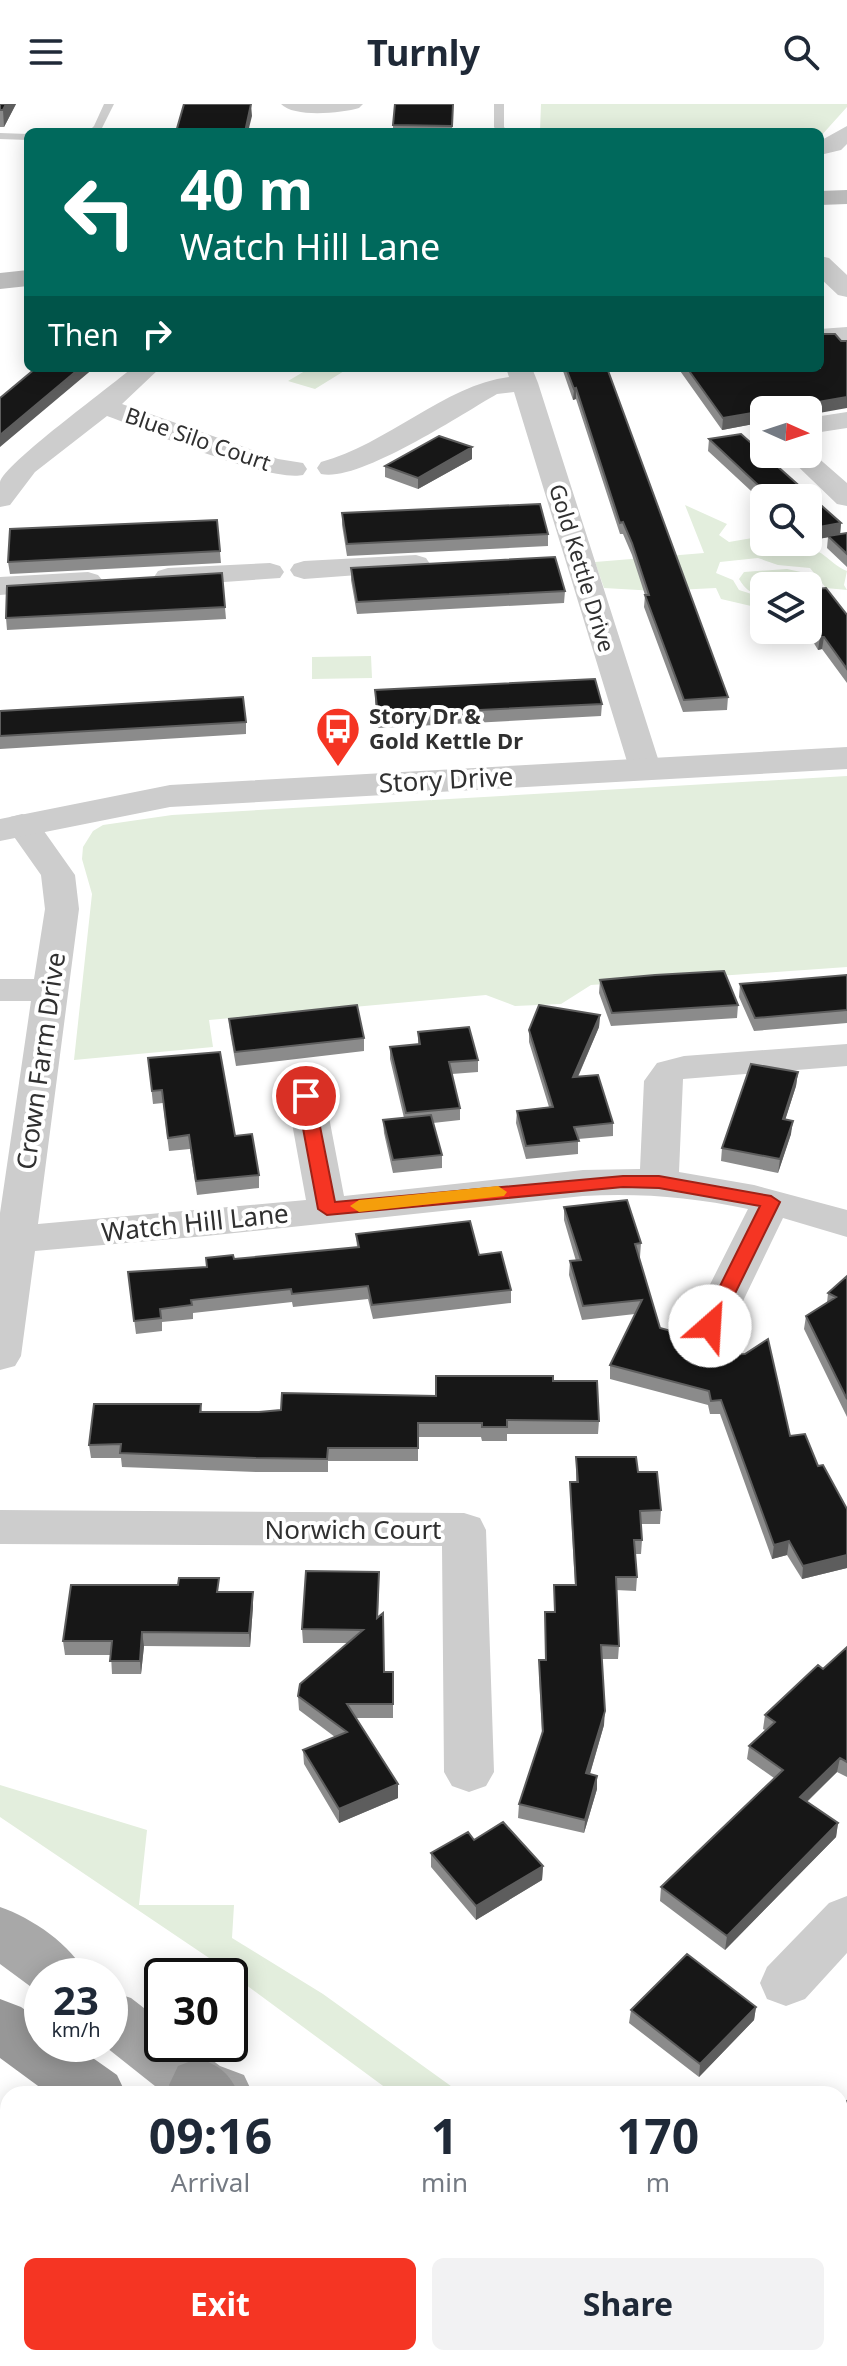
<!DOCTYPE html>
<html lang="en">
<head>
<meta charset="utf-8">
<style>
  body { margin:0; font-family:"Noto Sans",sans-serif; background:#f2f2f3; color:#1f2937; height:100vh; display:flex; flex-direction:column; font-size:30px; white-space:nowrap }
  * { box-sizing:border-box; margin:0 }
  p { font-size:26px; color:#747a83 }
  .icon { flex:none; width:44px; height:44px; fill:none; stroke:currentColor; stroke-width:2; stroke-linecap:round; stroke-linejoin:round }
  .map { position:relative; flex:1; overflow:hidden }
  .drawer { position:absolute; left:0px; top:1982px; width:848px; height:280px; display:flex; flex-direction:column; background:#fff; border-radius:24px 24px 0 0; box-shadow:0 4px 20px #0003 }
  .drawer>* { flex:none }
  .hud { position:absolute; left:24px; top:24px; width:800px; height:244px; border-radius:12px; box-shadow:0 4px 20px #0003; background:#00695c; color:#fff; overflow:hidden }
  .needle { width:52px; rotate:93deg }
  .fabs { position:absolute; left:750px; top:292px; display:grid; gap:16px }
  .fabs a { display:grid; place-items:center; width:72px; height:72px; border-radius:12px; background:#fff; box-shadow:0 4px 20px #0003; font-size:40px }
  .speed { position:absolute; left:24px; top:1854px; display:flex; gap:16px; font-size:40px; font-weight:700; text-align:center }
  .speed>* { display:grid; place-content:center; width:104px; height:104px; border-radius:50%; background:#fff; box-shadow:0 4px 20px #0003; line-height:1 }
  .speed small { font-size:20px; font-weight:400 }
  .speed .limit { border:4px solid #111; border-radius:12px; background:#fff; color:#111 }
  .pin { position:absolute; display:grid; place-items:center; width:68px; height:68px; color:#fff; margin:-34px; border:4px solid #fff; border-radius:50%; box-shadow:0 2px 8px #0007 }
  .me { position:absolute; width:88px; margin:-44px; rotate:26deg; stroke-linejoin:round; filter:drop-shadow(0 0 6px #0008) }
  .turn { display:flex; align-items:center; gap:28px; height:168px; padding:0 24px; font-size:36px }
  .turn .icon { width:104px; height:104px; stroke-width:2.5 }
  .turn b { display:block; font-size:56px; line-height:68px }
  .then { display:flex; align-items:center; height:76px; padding:0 24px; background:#0003; gap:16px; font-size:30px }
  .eta { display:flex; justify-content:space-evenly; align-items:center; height:136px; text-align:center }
  .eta b { font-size:48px; font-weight:700; line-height:56px }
  .primary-button { display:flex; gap:16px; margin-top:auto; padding:16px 24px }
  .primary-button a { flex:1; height:92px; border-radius:12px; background:#f53523; color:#fff; font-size:32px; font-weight:700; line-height:92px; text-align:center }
  .primary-button a+a { background:#f2f2f3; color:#1f2937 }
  header { display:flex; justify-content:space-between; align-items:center; height:104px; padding:0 24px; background:#fff; font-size:36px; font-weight:700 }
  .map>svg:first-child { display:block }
  .green { fill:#e3eedd }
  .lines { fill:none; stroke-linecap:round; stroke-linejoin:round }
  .service { fill:#cdcdcd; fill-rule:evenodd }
  .minor { fill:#cdcdcd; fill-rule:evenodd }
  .tertiary { fill:#cdcdcd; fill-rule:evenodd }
  .secondary { fill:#bababa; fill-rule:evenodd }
  .primary { fill:#a8a8a8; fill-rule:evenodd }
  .motorway { fill:#979797; fill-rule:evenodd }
  .wall { fill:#8b8b8b }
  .shaded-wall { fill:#5d5d5d }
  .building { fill:#171717; stroke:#5d5d5d; stroke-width:2 }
  .route { fill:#f53523; stroke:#9f2217; stroke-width:2 }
  .slow { fill:#f59e0b }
  .labels { text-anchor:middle; stroke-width:8; stroke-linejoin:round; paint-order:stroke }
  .far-street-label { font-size:22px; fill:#303030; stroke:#fff }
  .far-poi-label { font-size:22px; font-weight:bold; fill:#303030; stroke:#fff; text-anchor:start }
  .street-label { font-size:26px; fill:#303030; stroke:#fff }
</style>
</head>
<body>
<header><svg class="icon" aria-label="menu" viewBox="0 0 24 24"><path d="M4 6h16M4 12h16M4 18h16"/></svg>Turnly<svg class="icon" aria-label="search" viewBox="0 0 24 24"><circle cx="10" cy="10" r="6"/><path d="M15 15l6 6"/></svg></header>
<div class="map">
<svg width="847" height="2262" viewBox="0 0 847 2262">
  <rect width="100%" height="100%" fill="#fff"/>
  <path class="green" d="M541 0H847V3L820 33V28H540Z
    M310 264H349L315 285 288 277Z
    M685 401 727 420 719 431 729 438 764 432V438H779L788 447C826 440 820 454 847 467L844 481 847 486 826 484 810 464 778 461 758 454 720 458 716 469 733 476 739 486 764 494V505L721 495 716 484 656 487 604 484 595 458 704 449Z
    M787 465 810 470 817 479 815 484 808 486V482H764V490C751 491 745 485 739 475L744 468Z
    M371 552 372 574 312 575V553Z
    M847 672V863L591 881 561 900 515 902 486 891 209 916 213 943 74 956 92 790 82 755 83 743 93 727 103 721 172 711Z
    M0 1681 147 1726 139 1801H234L232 1834 323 1890 462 1990H394L215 1858 0 1713Z
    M0 2185 8 2186V2254H91L97 2262 0 2260Z
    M699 2254H777L781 2262H708Z"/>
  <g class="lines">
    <path class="service" d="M104 0H114L100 28H88L94 22Z
      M494 0H504V23L508 28H497L494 23Z
      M0 29 28 30V36L0 35Z"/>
    <path class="minor" d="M281 0H363L359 4C342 9 294 14 281 0Z
      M847 22V40L841 46 820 51V37Z
      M847 223V237L820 239V225Z
      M132 264H160L122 300 278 355 303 359 307 365 303 371C270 379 145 326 107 312L35 368 10 401 0 403C0 396 0 386 0 378 4 360 110 283 132 264Z
      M506 264H532L538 279 661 664 656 671 645 674 634 671 629 664 514 288 497 290C462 310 358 379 321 370L317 364 321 358C386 341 445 281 509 273Z
      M847 308V324L808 330V314Z
      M808 345 847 379V402L837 400 785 350H808Z
      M416 451 426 454 430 460 426 466 304 475 294 472 290 466 294 460 304 457Z
      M270 459 280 462 284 468 280 474 168 482 158 479 154 473 158 467 168 464Z
      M88 468 98 471 103 477 98 483 0 491V473Z
      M22 710 34 713 75 771 79 805 38 1120 306 1096 287 992 293 984 306 980 319 984 325 992 344 1092 583 1066 640 1065 644 977 657 959 684 952 847 940V962L683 975 679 1068 754 1081 847 1106V1133L783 1114 731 1222 725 1232 710 1236 695 1232 689 1222 748 1105C692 1093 640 1089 583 1092L206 1132 35 1147 21 1252 15 1262 0 1266V1109L31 897H0V875H34L45 805 41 771 5 720 10 713Z
      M0 1406 464 1409 480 1414 486 1426 494 1668 486 1682 469 1688 452 1682 444 1668 442 1442 0 1440Z
      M847 1792V1849L805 1895 786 1902 767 1895 760 1879 767 1863 829 1799Z"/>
    <path class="tertiary" d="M820 152 829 154 847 171V193L838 191 820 174Z
      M847 643V665L170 703 0 737V715L170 681Z"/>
    <path class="secondary" d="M847 86V100L820 101V87Z
      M28 166V182L0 185V169Z"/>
    <path class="primary" d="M0 1803C32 1814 72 1841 87 1872H42V1891L0 1860Z
      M110 1887 131 1894 162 1918V1940H191L220 1962 244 1971 253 1990H165L102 1940H110Z
      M0 2009 8 2012V2072L0 2069Z
      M0 2104 8 2105V2163L0 2162Z
      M593 2254H662L665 2262H596Z"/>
    <path class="motorway" d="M0 1895 21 1903 42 1918V1940H73L117 1971 126 1990H49L0 1954Z
      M199 1954C221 1963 229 1969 239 1990H173L169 1981 178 1962Z
      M176 2254H242L245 2262H179Z
      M349 2254H416L419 2262H352Z
      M432 2254H501L504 2262H435Z"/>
  </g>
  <path class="wall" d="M0 0H16L4 23H0Z
    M453 0 452 28H393V21Z
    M26 102H28V120H27Z
    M562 264H607L728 593 727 606 683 608 644 503 645 491 632 451 623 430H620L576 295 573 296Z
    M678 264H820L764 306V318L722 326Z
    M741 330 841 419 840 430 847 429V463L827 444 828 433 808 437V394H764V399L708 347 709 335Z
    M472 343V355L418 385 385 373V362Z
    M342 409 548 430V442L347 452 342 421Z
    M217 416 221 459 10 470 8 458Z
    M351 464 565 487 564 499 357 510 351 476Z
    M222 469 226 515 7 526 6 514Z
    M808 486 847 511V579L822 545 818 546 806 526H808Z
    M375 586 602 600 601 612 378 624 375 598Z
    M0 607 246 618V630L0 645Z
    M847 871V919L754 927 739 893 740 880Z
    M600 876 738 901 737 914 611 922 599 889Z
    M600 911 599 923 578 973 613 1019V1032L578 1035V1050L526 1055 516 1019 517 1007 549 1003 529 938V926Z
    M229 915 364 934V947L236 962 230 928Z
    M418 928 478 956V968L452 970 460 1004V1016L433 1019 442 1051V1064L393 1069 384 1029 383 1016 404 1014 390 955V943L418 940Z
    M148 954 235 1032 259 1071V1084L197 1091 190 1045 169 1047 163 999 153 1000Z
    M798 968 796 982 785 1016 791 1030 778 1069 721 1057 722 1044Z
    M564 1103 641 1139 640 1153H639L660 1224 696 1234 694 1247 692 1252 790 1332 818 1362 847 1405V1464L802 1475 787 1451 772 1455 720 1310H710L708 1301 610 1275V1261L635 1210 582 1216 569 1171 570 1157H576L564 1116Z
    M356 1130 479 1151 511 1186V1199L373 1215 368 1195 293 1203 292 1198 193 1209V1215L162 1218V1227L136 1230 128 1168 206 1163V1154L234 1155 357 1143Z
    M847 1172V1313L804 1225 806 1212 827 1199 828 1189Z
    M553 1277 599 1317 598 1330H507V1337H482L481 1333H418V1357H328V1368H257L122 1363 121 1354H91L89 1341 201 1300 202 1308H259L436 1292Z
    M576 1353 638 1368 661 1406 660 1420H641L642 1436 641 1450H635L637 1473 636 1487 616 1486 619 1542 618 1555H602L604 1621 590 1670 597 1685 584 1729 518 1714 519 1700 542 1631 539 1570V1556H545V1508H554V1481H575L570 1392V1378H576Z
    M379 1482 378 1513 384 1568H393V1614H355L398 1680V1694L339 1719 304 1660 303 1646 335 1633 299 1606 298 1592 347 1539H303L302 1525Z
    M220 1488H253V1502L250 1543 144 1542 141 1570H112L111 1551H65L63 1537Z
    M847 1543V1673L837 1668 807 1698 838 1719 836 1733 725 1846 660 1797 661 1783 774 1674 747 1655 749 1642 765 1626 763 1625 765 1611 823 1565Z
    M474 1736 543 1762 542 1776 476 1816 431 1763V1749Z
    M756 1903 754 1916 699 1973 629 1919 631 1906Z
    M847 1997V2090L840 2082V2002Z"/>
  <path class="shaded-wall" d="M6 0H16L4 23 3 6Z
    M251 0 252 12 248 28H245Z
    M80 264H94L0 343V331Z
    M576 284V295L573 296 574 285Z
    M847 293V304L808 311V306H772Z
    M764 307V318L722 326 723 314Z
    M472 343V355L418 385V374Z
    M841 419 840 431 808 437V425Z
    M820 533H824L822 545 818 546Z
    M600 911 599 923 572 986 573 973Z
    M798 968 796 982 781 1029 783 1015Z
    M793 1017 791 1030 778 1069 780 1055Z
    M696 1234 694 1247 686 1266 687 1252Z
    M789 1437 787 1451 772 1455 774 1441Z
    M847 1451V1464L802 1475 803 1462Z
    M253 1488V1502L250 1543 249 1529Z
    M142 1528 144 1542 141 1570 140 1557Z
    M605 1607 604 1621 586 1683V1669Z
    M840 1654 837 1668 798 1706 800 1693Z
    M597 1672V1685L584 1729 585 1716Z
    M398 1680V1694L339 1719V1705Z
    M838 1719 836 1733 725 1846 727 1832Z
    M543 1762 542 1776 476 1816V1802Z
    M756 1903 754 1916 699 1973 700 1960Z"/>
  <path class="building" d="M0 0H6L3 6H0Z
    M184 0H251L245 28H176Z
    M395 0H453L452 22 393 21Z
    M820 230H835L841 237H847V293L772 306H764V307L723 314 687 264H820Z
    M36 264H80L0 331V294Z
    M566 264H607L728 593 684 596 645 491H649L632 439 623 418 620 419 576 284 574 285Z
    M741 330 841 419 808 425V394H772L709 335Z
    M439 332 472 343 418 374 385 362Z
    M540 400 548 430 347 440 342 409Z
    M217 416 220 447 8 458 10 425Z
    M847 429V450L828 432Z
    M555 453 565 487 357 498 351 464Z
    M222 469 225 503 6 514 7 482Z
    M826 484 847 511V565L824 533H820L808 516V486Z
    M595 575 602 600 378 611 375 586Z
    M243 593 246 618 0 632V607Z
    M724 867 738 901 612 909 600 876 655 871Z
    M847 871V906L755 914 740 880Z
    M357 901 364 934 235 948 229 915Z
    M539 901 600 911 573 973 598 971 613 1019 574 1023 579 1037 526 1042 517 1007 553 1003 529 926Z
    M469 923 478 956 449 958 460 1004 406 1009 390 943 420 940 418 928Z
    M220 948 235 1032 252 1030 259 1071 196 1077 189 1031 168 1034 162 986 152 987 148 954Z
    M751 960 798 968 783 1015 793 1017 780 1055 722 1044Z
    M431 1011 442 1051 393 1056 383 1016Z
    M627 1096 641 1139 635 1140 660 1224 696 1234 687 1252 745 1250 768 1235 790 1332 805 1330 818 1362 823 1361 847 1405V1451L803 1462 789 1437 774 1441 721 1296 711 1297 709 1287 610 1261 642 1196 583 1202 570 1157 581 1156 564 1103Z
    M470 1117 479 1151 501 1148 511 1186 372 1201 368 1182 292 1190 291 1185 191 1196 192 1201 160 1205 161 1214 134 1217 128 1168 207 1163 206 1154 233 1151 234 1155 359 1143 356 1130Z
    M847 1172V1295L806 1212 836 1193 828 1189Z
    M436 1272H553V1277H597L599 1317 507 1316V1323H482V1319H418V1344H328L327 1355 256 1354 120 1349 121 1340 89 1341 94 1300H201L200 1308H259L281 1306 282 1289 436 1292Z
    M576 1353H636L638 1368H657L661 1406 640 1407 642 1436H634L637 1473H616L619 1542 601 1541 605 1607 586 1669 597 1672 585 1716 519 1700 543 1627 539 1556H546L545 1508H555L554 1481H576L570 1378H578Z
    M306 1467 379 1468 377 1514 383 1509 384 1568H393V1600H347L398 1680 339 1705 303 1646 347 1628 298 1592 300 1580 363 1526 302 1525Z
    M179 1474H219L217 1488H253L249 1529 142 1528 140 1557H110L112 1537H63L71 1481H178Z
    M847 1543V1658L840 1654 800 1693 838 1719 727 1832 661 1783 783 1666 749 1642 775 1618 765 1611 818 1561 823 1565Z
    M503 1718 543 1762 476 1802 431 1749 468 1728 474 1736Z
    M687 1850 756 1903 700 1960 631 1906Z
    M847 1997V2074L840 2066V2002Z"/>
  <path class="route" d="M306 987 314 992 335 1098 623 1072H659L771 1092 780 1098 719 1222 710 1228 700 1222 760 1102 659 1084 623 1083 327 1111 318 1105 297 992Z"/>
  <path class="slow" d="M498 1082 507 1088 504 1092 359 1108 350 1102 359 1096Z"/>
  <defs>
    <g id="bus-pin" transform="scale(2.3)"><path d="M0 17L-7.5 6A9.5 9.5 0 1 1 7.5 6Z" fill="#f53523" stroke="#fff"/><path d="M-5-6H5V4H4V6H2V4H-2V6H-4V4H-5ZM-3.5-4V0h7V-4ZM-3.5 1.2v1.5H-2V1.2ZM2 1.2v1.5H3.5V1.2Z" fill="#fff"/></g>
  </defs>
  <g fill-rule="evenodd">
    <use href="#bus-pin" x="338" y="625"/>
  </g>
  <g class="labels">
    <g class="far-street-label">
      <text transform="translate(198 335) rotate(19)" y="8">Blue Silo Court</text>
      <text transform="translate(582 464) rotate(73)" y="8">Gold Kettle Drive</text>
    </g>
    <g class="far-poi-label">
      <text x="369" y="620">Story Dr &amp;<tspan x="369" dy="25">Gold Kettle Dr</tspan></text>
    </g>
    <g class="street-label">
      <text transform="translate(446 676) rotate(-3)" y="9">Story Drive</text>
      <text transform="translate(41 957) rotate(-82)" y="9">Crown Farm Drive</text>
      <text transform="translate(195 1119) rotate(-6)" y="9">Watch Hill Lane</text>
      <text x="353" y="1435">Norwich Court</text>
    </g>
  </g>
</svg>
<div class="fabs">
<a><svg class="needle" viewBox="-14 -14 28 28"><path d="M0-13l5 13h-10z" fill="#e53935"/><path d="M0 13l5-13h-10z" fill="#747a83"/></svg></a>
<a><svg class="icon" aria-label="search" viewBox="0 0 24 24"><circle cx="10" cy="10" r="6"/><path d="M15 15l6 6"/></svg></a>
<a><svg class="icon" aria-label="layers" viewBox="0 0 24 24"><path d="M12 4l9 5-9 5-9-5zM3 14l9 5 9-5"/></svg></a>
</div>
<div class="speed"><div>23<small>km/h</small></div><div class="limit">30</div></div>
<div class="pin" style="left:306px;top:992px;background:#d93025"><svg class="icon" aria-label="arrive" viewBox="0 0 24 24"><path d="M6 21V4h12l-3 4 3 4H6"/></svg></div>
<svg class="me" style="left:710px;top:1222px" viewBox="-20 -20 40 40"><circle r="19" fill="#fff"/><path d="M0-13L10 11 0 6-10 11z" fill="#f53523"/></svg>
<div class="hud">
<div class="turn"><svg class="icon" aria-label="left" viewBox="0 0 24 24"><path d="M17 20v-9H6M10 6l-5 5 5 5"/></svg><div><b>40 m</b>Watch Hill Lane</div></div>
<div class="then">Then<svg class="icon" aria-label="right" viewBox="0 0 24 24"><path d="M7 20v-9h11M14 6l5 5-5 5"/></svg></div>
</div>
<section class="drawer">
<div class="eta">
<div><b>09:16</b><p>Arrival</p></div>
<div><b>1</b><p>min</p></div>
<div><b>170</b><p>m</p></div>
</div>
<div class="primary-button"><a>Exit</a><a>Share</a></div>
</section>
</div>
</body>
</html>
